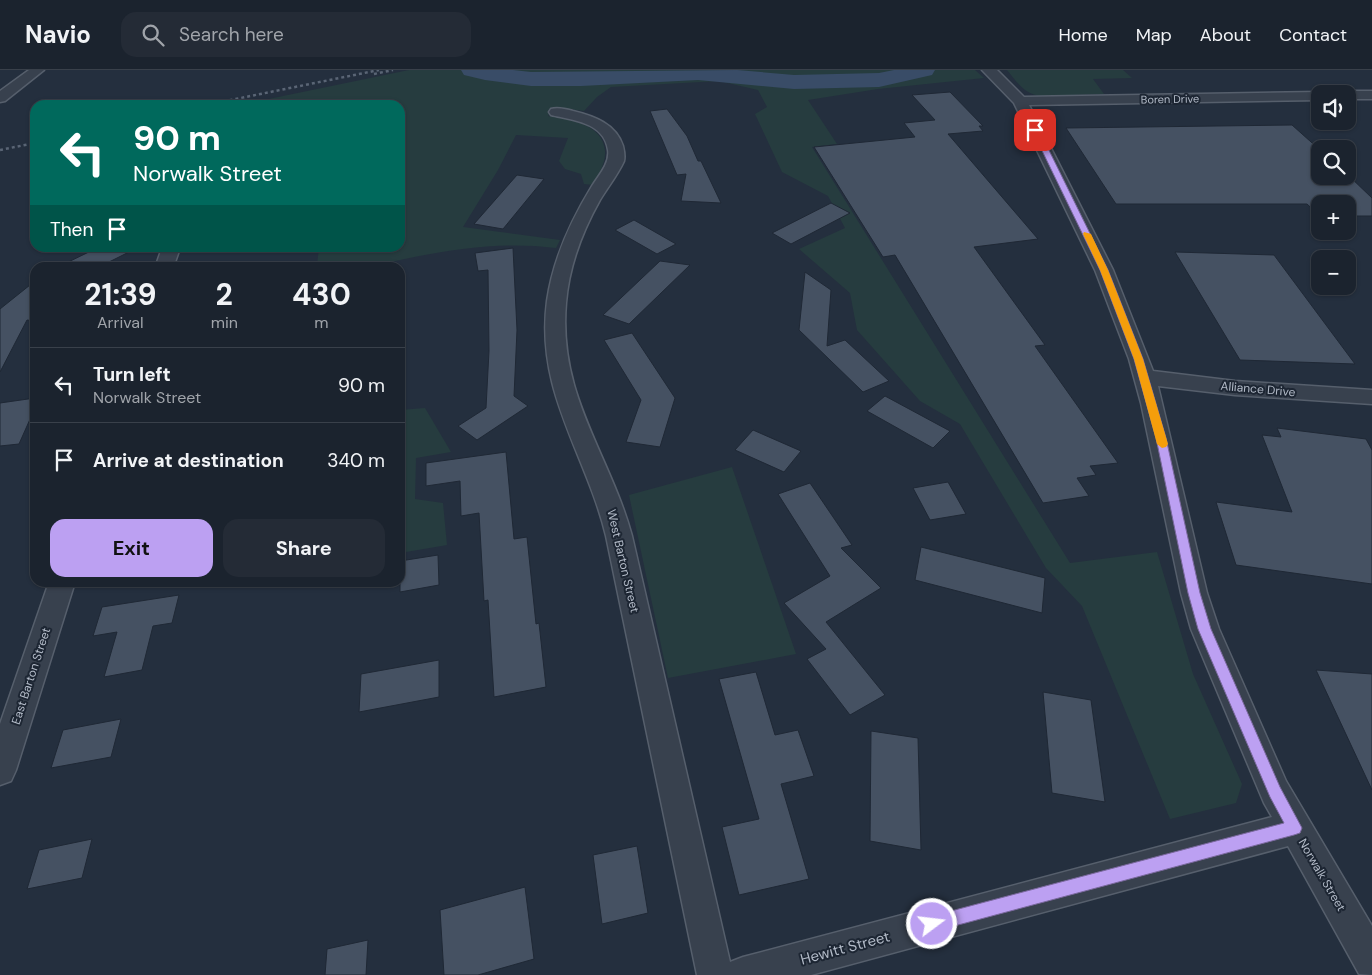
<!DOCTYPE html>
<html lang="en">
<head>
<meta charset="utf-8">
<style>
  body { margin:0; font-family:"DM Sans",sans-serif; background:#242b36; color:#f1f3f6; height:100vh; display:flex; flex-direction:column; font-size:19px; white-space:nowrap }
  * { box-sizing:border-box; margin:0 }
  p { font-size:16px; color:#a0a4aa }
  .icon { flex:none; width:28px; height:28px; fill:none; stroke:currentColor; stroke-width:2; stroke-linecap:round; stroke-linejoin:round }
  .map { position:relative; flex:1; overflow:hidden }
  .sheet { position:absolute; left:30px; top:192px; width:375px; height:325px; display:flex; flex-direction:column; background:#1b232e; border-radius:15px; box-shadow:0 1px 4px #0004,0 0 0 1px #39404a }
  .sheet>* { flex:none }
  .top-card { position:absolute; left:30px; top:30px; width:375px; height:152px; border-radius:15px; box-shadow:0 1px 4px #0004,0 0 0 1px #39404a; background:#00695c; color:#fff; overflow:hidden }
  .tools { position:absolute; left:1311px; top:15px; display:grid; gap:10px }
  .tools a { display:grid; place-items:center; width:45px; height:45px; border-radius:10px; background:#1b232e; box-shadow:0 1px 4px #0004,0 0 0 1px #39404a; font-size:25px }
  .pin { position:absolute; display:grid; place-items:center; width:42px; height:42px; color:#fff; margin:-21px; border-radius:10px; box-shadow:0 2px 8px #0006 }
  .me { position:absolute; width:55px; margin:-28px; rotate:75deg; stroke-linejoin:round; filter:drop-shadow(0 0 4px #0008) }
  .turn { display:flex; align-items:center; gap:18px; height:105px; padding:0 20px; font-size:22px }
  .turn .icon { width:65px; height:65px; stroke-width:2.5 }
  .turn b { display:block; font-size:35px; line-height:42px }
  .then { display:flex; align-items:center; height:48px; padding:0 20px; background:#0003; gap:10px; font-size:19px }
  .eta { display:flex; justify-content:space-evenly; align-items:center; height:85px; text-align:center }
  .eta b { font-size:30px; font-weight:700; line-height:35px }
  .primary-button { display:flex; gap:10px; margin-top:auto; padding:10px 20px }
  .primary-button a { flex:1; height:58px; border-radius:15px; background:#bca0f2; color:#111; font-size:20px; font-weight:700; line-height:58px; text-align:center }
  .primary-button a+a { background:#242b36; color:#f1f3f6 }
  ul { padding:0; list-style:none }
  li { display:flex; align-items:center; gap:15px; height:75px; padding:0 20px; border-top:1px solid #39404a }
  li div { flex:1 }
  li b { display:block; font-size:19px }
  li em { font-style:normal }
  header { display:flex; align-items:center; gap:30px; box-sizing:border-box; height:70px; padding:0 25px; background:#1b232e; border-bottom:1px solid #39404a }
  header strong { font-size:24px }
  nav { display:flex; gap:28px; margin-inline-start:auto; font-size:18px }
  .search { width:350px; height:45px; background:#242b36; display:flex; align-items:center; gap:12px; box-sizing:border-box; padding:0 18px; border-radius:15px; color:#a0a4aa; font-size:19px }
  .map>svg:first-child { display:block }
  .green { fill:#263c3f }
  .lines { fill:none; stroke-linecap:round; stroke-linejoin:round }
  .river { fill:#394c67; fill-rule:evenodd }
  .building { fill:#455162; stroke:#1f2835 }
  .minor-casing { stroke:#565f6c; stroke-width:3 }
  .minor { fill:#38414e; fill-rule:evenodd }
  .rail { stroke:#5a6575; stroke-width:2.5; stroke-dasharray:3 3; stroke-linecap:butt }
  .route { fill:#bca0f2; stroke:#7a689d }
  .slow { fill:#f59e0b }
  .labels { text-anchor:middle; stroke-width:4; stroke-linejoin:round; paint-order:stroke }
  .far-street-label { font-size:11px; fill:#b4bcc9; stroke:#1d2633 }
  .street-label { font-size:12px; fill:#b4bcc9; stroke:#1d2633 }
  .near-street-label { font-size:15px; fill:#b4bcc9; stroke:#1d2633 }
</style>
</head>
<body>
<header>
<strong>Navio</strong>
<div class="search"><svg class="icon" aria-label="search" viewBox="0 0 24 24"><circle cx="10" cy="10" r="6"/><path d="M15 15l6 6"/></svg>Search here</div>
<nav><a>Home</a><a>Map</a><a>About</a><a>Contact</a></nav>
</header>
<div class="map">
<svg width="1372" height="905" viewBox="0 0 1372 905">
  <rect width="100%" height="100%" fill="#242f3e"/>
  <path class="green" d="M409 0H975L984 8 878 19 808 30 837 74 812 77 1070 493 1157 482 1193 604 1242 714 1236 733 1170 749 1082 536 1046 498 960 354 920 331 857 260 850 223 799 179 845 158 828 126 782 102 755 44 767 37 758 20 719 11 611 17 597 27 584 41 554 37 548 46C569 49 603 54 605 81 606 93 598 105 594 115L584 114 581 104 565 99 559 91 568 68 516 65 498 100 463 157 560 170 556 178C492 170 435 182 372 196V198L310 197 317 195 319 178H400V35H240Z
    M1007 0H1123L1132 8 1093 9 1104 24 1040 26C1024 24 1017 12 1007 0Z
    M425 338 451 382 416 388 415 429 443 433 447 475 400 483V340Z
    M732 397 796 584 668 608 629 425Z"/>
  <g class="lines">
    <path class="river" d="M461 0H513L531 2 737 0 794 5 879 3 894 0H935L932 5 879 17 794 19 698 10 581 16H531L485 10 464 5Z"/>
  </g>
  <path class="building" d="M950 22 983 56H979L983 61 948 64 1038 169 974 177 1045 275 1035 276 1118 393 1090 396 1096 405 1077 408 1089 426 1043 433 895 185 883 187 814 77 915 67 904 53 935 50 912 25Z
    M667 39 687 66 698 91H701L721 133 681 131 686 104 677 105 650 41Z
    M1292 55 1320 80V106L1348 105 1372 128V146H1348V134H1320V146L1307 134H1116L1066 58Z
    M517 105 544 109 503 159 474 154Z
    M831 133 850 143 791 174 772 163Z
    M634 150 676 174 657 184 615 160Z
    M97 178H137L97 198H56Z
    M513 178 517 260 514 326 528 336 477 370 458 356 486 338 489 281 488 200 478 201 475 183Z
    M1175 182 1274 185 1355 294 1240 290Z
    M660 191 690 195 629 254 603 245Z
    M805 202 831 220 827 276 845 270 889 311 863 322 799 260Z
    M35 211V251L27 250 0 302V239Z
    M632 263 675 328 660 377 626 372 641 330 604 270Z
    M885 326 950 361 933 378 867 341Z
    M35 328V338L19 374 0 376V333Z
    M1277 358 1366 369 1372 380V514L1236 495 1216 432 1292 442 1262 365 1281 367Z
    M753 360 801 381 784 402 735 380Z
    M506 382 514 469 527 467 536 554 539 553 546 617 494 627 488 530 484 531 479 443 461 446 460 411 426 416V393Z
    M948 412 966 444 930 450 913 418Z
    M810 413 852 475 841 478 881 518 826 552 885 625 850 645 807 589 826 579 784 533 830 506 778 424Z
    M921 477 1045 508 1042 543 915 510Z
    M438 485 439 515 400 522V491Z
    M179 525 172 553 153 556 142 600 104 607 117 562 93 566 102 537Z
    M439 590V627L359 642 361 604Z
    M1316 600 1372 604V720Z
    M756 602 775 665 798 660 814 706 781 714 809 809 739 825 722 757 759 749 719 609Z
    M1043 622 1091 630 1105 732 1052 723Z
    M121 649 111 687 51 698 63 660Z
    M871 661 918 668 921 780 870 771Z
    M92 769 82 808 27 819 39 780Z
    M637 776 648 843 602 854 593 785Z
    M525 817 534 889 478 905H444L440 840Z
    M368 870 366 905H325L327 879Z"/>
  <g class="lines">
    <g class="minor-casing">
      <path id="minor" d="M29 0H44L5 31 0 32V21Z
        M982 0H997L1024 27 1320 22 1325 24H1320V30L1029 35 1113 200 1153 301 1235 311 1372 320V334L1235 325 1158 316 1207 523 1219 559 1286 711 1372 856V905L1359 904 1288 776 811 905H697L606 466C586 383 535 322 547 231 553 189 570 152 592 116 599 105 610 93 608 80 604 52 572 50 551 45L549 42 551 39C558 37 566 39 573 41 594 46 616 54 623 76 624 80 625 87 624 91 618 104 608 117 600 130 582 162 569 196 566 233 558 326 609 382 632 466L730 892 743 887 1272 747 1264 733 1191 559 1181 523 1141 333 1129 289 1095 200 1014 33Z
        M1348 21H1372V29H1348V24H1342Z
        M162 178H180L173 198H155Z
        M49 512H75L16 700 11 711 0 715V654Z"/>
    </g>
    <use href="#minor" class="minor"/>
    <path class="rail" d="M374 4 393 0
      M206 35 379 0
      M0 80 35 73"/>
  </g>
  <path class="route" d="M1033 58 1039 60 1108 200 1143 289 1166 368 1200 523 1211 559 1280 717 1302 758 1300 763 1294 765 932 862 927 860 924 854 927 849 932 846 1284 753 1270 727 1198 559 1188 523 1156 368 1134 289 1100 200 1032 60Z"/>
  <path class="slow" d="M1084 162 1091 164 1108 200 1143 289 1168 374 1166 377 1162 378 1157 374 1134 289 1100 200 1083 164Z"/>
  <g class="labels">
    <g class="far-street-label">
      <text transform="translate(1170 29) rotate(-1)" y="4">Boren Drive</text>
    </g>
    <g class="street-label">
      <text transform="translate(1258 319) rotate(5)" y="4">Alliance Drive</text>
      <text transform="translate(623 491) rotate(77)" y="4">West Barton Street</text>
      <text transform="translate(31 606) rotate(-72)" y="4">East Barton Street</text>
      <text transform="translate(1322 805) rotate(60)" y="4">Norwalk Street</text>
    </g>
    <g class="near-street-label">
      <text transform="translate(845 878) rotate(-15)" y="5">Hewitt Street</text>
    </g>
  </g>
</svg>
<div class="tools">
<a><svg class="icon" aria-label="sound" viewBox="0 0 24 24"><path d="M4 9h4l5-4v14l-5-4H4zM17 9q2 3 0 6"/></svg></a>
<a><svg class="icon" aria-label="search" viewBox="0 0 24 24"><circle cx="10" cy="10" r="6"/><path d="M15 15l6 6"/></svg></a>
<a>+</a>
<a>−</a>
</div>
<div class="pin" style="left:1035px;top:60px;background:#d93025"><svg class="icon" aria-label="arrive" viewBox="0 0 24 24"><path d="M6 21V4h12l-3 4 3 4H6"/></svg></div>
<svg class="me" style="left:932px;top:854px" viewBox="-20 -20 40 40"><circle r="17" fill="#bca0f2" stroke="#fff" stroke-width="3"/><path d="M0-11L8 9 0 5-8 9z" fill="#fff"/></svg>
<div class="top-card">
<div class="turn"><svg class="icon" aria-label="left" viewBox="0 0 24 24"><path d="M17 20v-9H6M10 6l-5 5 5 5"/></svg><div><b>90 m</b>Norwalk Street</div></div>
<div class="then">Then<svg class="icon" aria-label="arrive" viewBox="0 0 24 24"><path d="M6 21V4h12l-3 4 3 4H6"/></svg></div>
</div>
<section class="sheet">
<div class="eta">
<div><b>21:39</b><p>Arrival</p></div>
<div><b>2</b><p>min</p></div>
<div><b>430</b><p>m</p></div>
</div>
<ul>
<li><svg class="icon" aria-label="left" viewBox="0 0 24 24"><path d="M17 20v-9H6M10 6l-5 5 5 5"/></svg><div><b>Turn left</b><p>Norwalk Street</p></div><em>90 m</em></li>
<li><svg class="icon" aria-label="arrive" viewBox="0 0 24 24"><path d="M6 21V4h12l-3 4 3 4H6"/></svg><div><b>Arrive at destination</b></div><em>340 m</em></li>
</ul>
<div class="primary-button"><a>Exit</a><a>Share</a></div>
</section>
</div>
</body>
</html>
